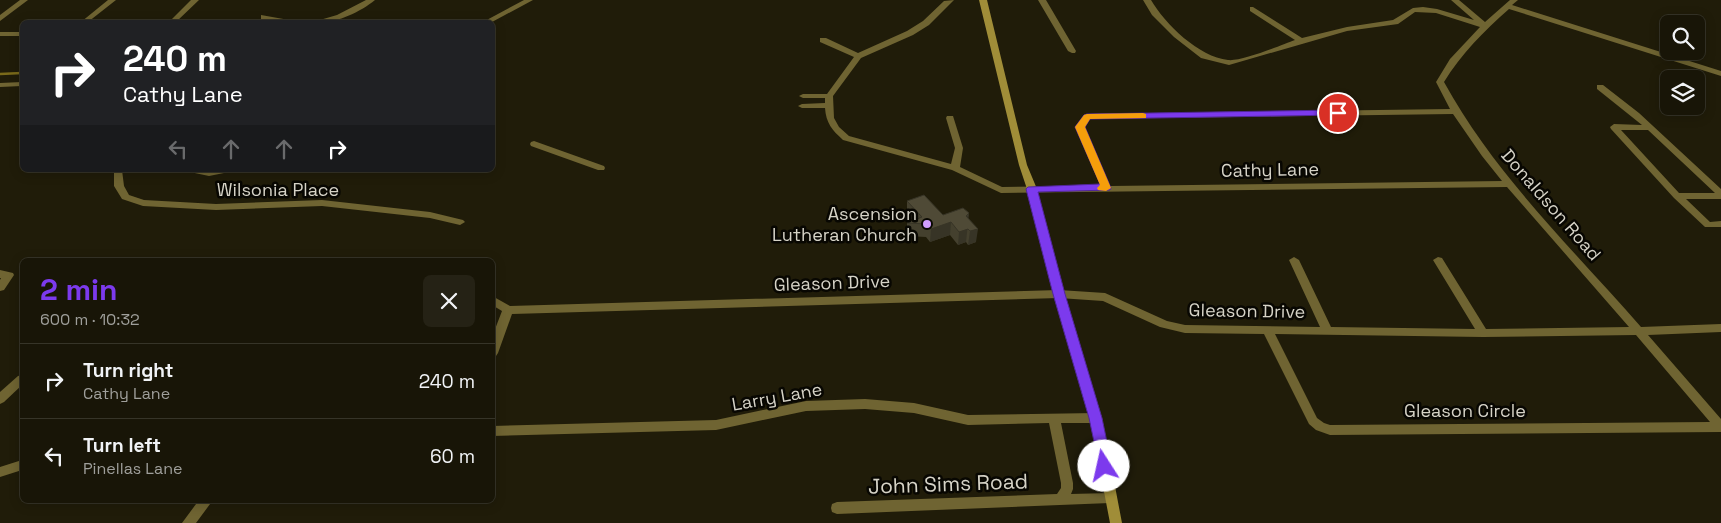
<!DOCTYPE html>
<html lang="en">
<head>
<meta charset="utf-8">
<style>
  body { margin:0; font-family:"Space Grotesk",sans-serif; background:#252215; color:#f1f3f6; height:100vh; display:flex; flex-direction:column; font-size:19px; white-space:nowrap }
  * { box-sizing:border-box; margin:0 }
  p { font-size:16px; color:#9f9f9b }
  .icon { flex:none; width:28px; height:28px; fill:none; stroke:currentColor; stroke-width:2; stroke-linecap:round; stroke-linejoin:round }
  .map { position:relative; flex:1; overflow:hidden }
  .sheet { position:absolute; left:20px; top:258px; width:475px; height:245px; display:flex; flex-direction:column; background:#181507; border-radius:8px; box-shadow:0 2px 12px #0003,0 0 0 1px #363428 }
  .sheet>* { flex:none }
  .banner { position:absolute; left:20px; top:20px; width:475px; height:152px; border-radius:8px; box-shadow:0 2px 12px #0003,0 0 0 1px #363428; background:#202124; color:#fff; overflow:hidden }
  .tools { position:absolute; left:1660px; top:15px; display:grid; gap:10px }
  .tools a { display:grid; place-items:center; width:45px; height:45px; border-radius:8px; background:#181507; box-shadow:0 2px 12px #0003,0 0 0 1px #363428; font-size:25px }
  .pin { position:absolute; display:grid; place-items:center; width:42px; height:42px; color:#fff; margin:-21px; border:2px solid #fff; border-radius:50%; box-shadow:0 1px 5px #0007 }
  .me { position:absolute; width:55px; margin:-28px; rotate:350deg; stroke-linejoin:round; filter:drop-shadow(0 0 4px #0008) }
  .turn { display:flex; align-items:center; gap:18px; height:105px; padding:0 20px; font-size:22px }
  .turn .icon { width:65px; height:65px; stroke-width:2.5 }
  .turn b { display:block; font-size:35px; line-height:42px }
  .lanes { display:flex; align-items:center; height:48px; padding:0 20px; background:#0003; justify-content:center; gap:25px; direction:ltr }
  .lanes .off { opacity:.35 }
  .round { display:grid; place-items:center; flex:none; width:52px; height:52px; border-radius:8px; background:#252215 }
  .headline { display:flex; align-items:center; justify-content:space-between; height:85px; padding:0 20px }
  h1 { font-size:30px; font-weight:700; line-height:38px; color:#7c3aed }
  ul { padding:0; list-style:none }
  li { display:flex; align-items:center; gap:15px; height:75px; padding:0 20px; border-top:1px solid #363428 }
  li div { flex:1 }
  li b { display:block; font-size:19px }
  li em { font-style:normal }
  .map>svg:first-child { display:block }
  .lines { fill:none; stroke-linecap:round; stroke-linejoin:round }
  .stream { stroke:#7a6a1a; stroke-width:2.5 }
  .minor { fill:#6f6432; fill-rule:evenodd }
  .secondary { fill:#a08d38; fill-rule:evenodd }
  .wall { fill:#44402e }
  .shaded-wall { fill:#373426 }
  .building { fill:#4f4a36; stroke:#373426 }
  .route { fill:#7c3aed; stroke:#51269a }
  .slow { fill:#f59e0b }
  .poi-dot { fill:#d09dff; stroke:#080702; stroke-width:2 }
  .labels { text-anchor:middle; stroke-width:5; stroke-linejoin:round; paint-order:stroke }
  .street-label { font-size:18px; fill:#d6d3c7; stroke:#080702 }
  .poi-label { font-size:18px; fill:#d6d3c7; stroke:#080702; text-anchor:end }
  .near-street-label { font-size:21px; fill:#d6d3c7; stroke:#080702 }
</style>
</head>
<body>
<div class="map">
<svg width="1721" height="523" viewBox="0 0 1721 523">
  <rect width="100%" height="100%" fill="#201c09"/>
  <g class="lines">
    <path class="stream" d="M0 74 22 73"/>
    <path class="minor" d="M20 0H28L0 21V15Z
      M108 0H116L88 22H81Z
      M191 0H199L176 22H169Z
      M366 0H375C359 13 333 25 313 22L337 15Z
      M524 0H533L492 22H483Z
      M954 0 929 25 913 35 861 58 833 96 834 118 839 127 849 136 951 164 955 148 946 118 947 116H953L963 148 960 167 1002 187 1101 186 1076 127 1084 115 1087 114 1450 109 1436 82 1450 59 1480 27 1436 13 1415 12 1398 24 1347 31 1229 65 1201 58 1174 37 1152 15 1143 0H1151C1165 24 1199 57 1228 60 1240 62 1282 45 1295 40L1250 11V7H1253L1302 38 1347 27 1393 20 1413 8 1423 7 1437 9 1474 20 1451 0H1459L1485 22 1510 0H1518L1512 5 1721 71V76L1509 9C1484 31 1461 54 1444 82 1495 175 1572 248 1641 327L1721 324V332L1648 335 1721 419V432L1330 435 1316 430 1309 424 1264 334 1185 333 1160 327 1103 301 1059 298 512 314 498 353 496 356 492 357V337L502 311 492 305V298L494 297 510 306 1059 290 1105 293 1167 321 1185 325 1320 327 1289 260 1294 257 1299 260 1331 327 1475 329 1433 260 1438 257 1442 258 1486 329 1629 327 1507 187 1001 193 952 170 843 140C832 130 826 123 825 108H802L798 106 802 104 825 103V98H803L799 96 803 94H827L854 57 820 42V38H826L858 53 907 31 923 21 944 1ZM1453 114 1482 156 1502 181 1110 186 1084 127 1089 119ZM1275 334 1483 337 1636 335 1710 422 1330 425 1324 423 1317 418Z
      M1038 0H1046L1076 51 1075 53H1072L1068 51Z
      M261 15 289 20 293 22H281L264 19H261Z
      M0 32H22V36H0Z
      M22 82V86L0 87V83Z
      M1597 85H1603L1639 113 1721 189V199H1686L1710 222 1721 221V227H1705L1674 198 1611 129 1610 127 1614 124 1642 125 1597 89ZM1621 130H1648L1715 193H1679Z
      M534 141 604 166 605 168 604 170H598L531 146 530 144 531 142Z
      M114 170H122L124 186 129 195 144 200 216 204 322 200 430 212 463 220 465 222 460 225 430 218 322 206 216 210 143 206 122 199 114 186Z
      M189 170H230L229 172 209 176 190 172Z
      M0 270 13 273 14 275 4 290 0 291V280L1 278H0Z
      M22 375V385L4 402 0 404V392L18 376Z
      M865 399 914 403 968 415 1096 413 1100 415 1102 418 1100 421 1096 423H1061L1073 483V489L1071 494 1110 493 1114 494 1116 498 1114 502 1110 503 837 514 832 512 831 508 832 504 837 502 1057 494 1061 488V483L1049 423 968 425 914 413 865 409 806 411 716 430 492 436V426L716 420 806 401Z
      M22 460V470L0 477V467Z
      M199 500H213L196 523H182Z"/>
    <path class="secondary" d="M979 0H987L1027 165 1037 189 1064 294 1102 418 1122 523H1110L1090 418 1054 294 1027 189 1019 165Z"/>
  </g>
  <path class="wall" d="M907 201 943 215 969 213 968 218 976 242 968 245 966 242 958 245 950 235 930 242 926 237 907 236V223L913 221 907 214Z"/>
  <path class="shaded-wall" d="M969 213 966 242 958 245 959 232Z
    M951 222 950 235 930 242 931 229Z
    M978 229 976 242 968 245 970 231Z"/>
  <path class="building" d="M924 195 943 215 963 208 969 213 966 216 978 229 970 231 968 229 959 232 951 222 931 229 926 224 907 223 922 217 907 201Z"/>
  <path class="route" d="M1338 110 1342 111V115L1090 119 1085 127 1111 188 1110 190 1038 192 1065 294 1102 418 1112 466 1109 470 1104 472 1100 470 1089 418 1053 294 1026 189 1028 187 1100 184 1075 127 1084 115 1087 114Z"/>
  <path class="slow" d="M1143 113 1146 114V118L1090 119 1085 127 1111 188 1106 191 1098 190 1097 188 1100 185 1075 127 1084 115 1087 114Z"/>
  <circle class="poi-dot" cx="927" cy="224" r="5"/>
  <g class="labels">
    <g class="street-label">
      <text transform="translate(1270 170) rotate(-1)" y="6">Cathy Lane</text>
      <text x="278" y="196">Wilsonia Place</text>
      <text transform="translate(1551 205) rotate(49)" y="6">Donaldson Road</text>
      <text transform="translate(832 283) rotate(-2)" y="6">Gleason Drive</text>
      <text transform="translate(1247 311) rotate(1)" y="6">Gleason Drive</text>
      <text transform="translate(777 397) rotate(-10)" y="6">Larry Lane</text>
      <text x="1465" y="417">Gleason Circle</text>
    </g>
    <g class="poi-label">
      <text x="917" y="220">Ascension<tspan x="917" dy="21">Lutheran Church</tspan></text>
    </g>
    <g class="near-street-label">
      <text transform="translate(948 484) rotate(-2)" y="7">John Sims Road</text>
    </g>
  </g>
</svg>
<div class="tools">
<a><svg class="icon" aria-label="search" viewBox="0 0 24 24"><circle cx="10" cy="10" r="6"/><path d="M15 15l6 6"/></svg></a>
<a><svg class="icon" aria-label="layers" viewBox="0 0 24 24"><path d="M12 4l9 5-9 5-9-5zM3 14l9 5 9-5"/></svg></a>
</div>
<div class="pin" style="left:1338px;top:113px;background:#d93025"><svg class="icon" aria-label="arrive" viewBox="0 0 24 24"><path d="M6 21V4h12l-3 4 3 4H6"/></svg></div>
<svg class="me" style="left:1104px;top:466px" viewBox="-20 -20 40 40"><circle r="19" fill="#fff"/><path d="M0-13L10 11 0 6-10 11z" fill="#7c3aed"/></svg>
<div class="banner">
<div class="turn"><svg class="icon" aria-label="right" viewBox="0 0 24 24"><path d="M7 20v-9h11M14 6l5 5-5 5"/></svg><div><b>240 m</b>Cathy Lane</div></div>
<div class="lanes"><svg class="icon off" aria-label="left" viewBox="0 0 24 24"><path d="M17 20v-9H6M10 6l-5 5 5 5"/></svg><svg class="icon off" aria-label="ahead" viewBox="0 0 24 24"><path d="M12 20V5M6 11l6-6 6 6"/></svg><svg class="icon off" aria-label="ahead" viewBox="0 0 24 24"><path d="M12 20V5M6 11l6-6 6 6"/></svg><svg class="icon" aria-label="right" viewBox="0 0 24 24"><path d="M7 20v-9h11M14 6l5 5-5 5"/></svg></div>
</div>
<section class="sheet">
<div class="headline"><div><h1>2 min</h1><p>600 m · 10:32</p></div><a class="round"><svg class="icon" aria-label="close" viewBox="0 0 24 24"><path d="M6 6l12 12M18 6L6 18"/></svg></a></div>
<ul>
<li><svg class="icon" aria-label="right" viewBox="0 0 24 24"><path d="M7 20v-9h11M14 6l5 5-5 5"/></svg><div><b>Turn right</b><p>Cathy Lane</p></div><em>240 m</em></li>
<li><svg class="icon" aria-label="left" viewBox="0 0 24 24"><path d="M17 20v-9H6M10 6l-5 5 5 5"/></svg><div><b>Turn left</b><p>Pinellas Lane</p></div><em>60 m</em></li>
</ul>
</section>
</div>
</body>
</html>
